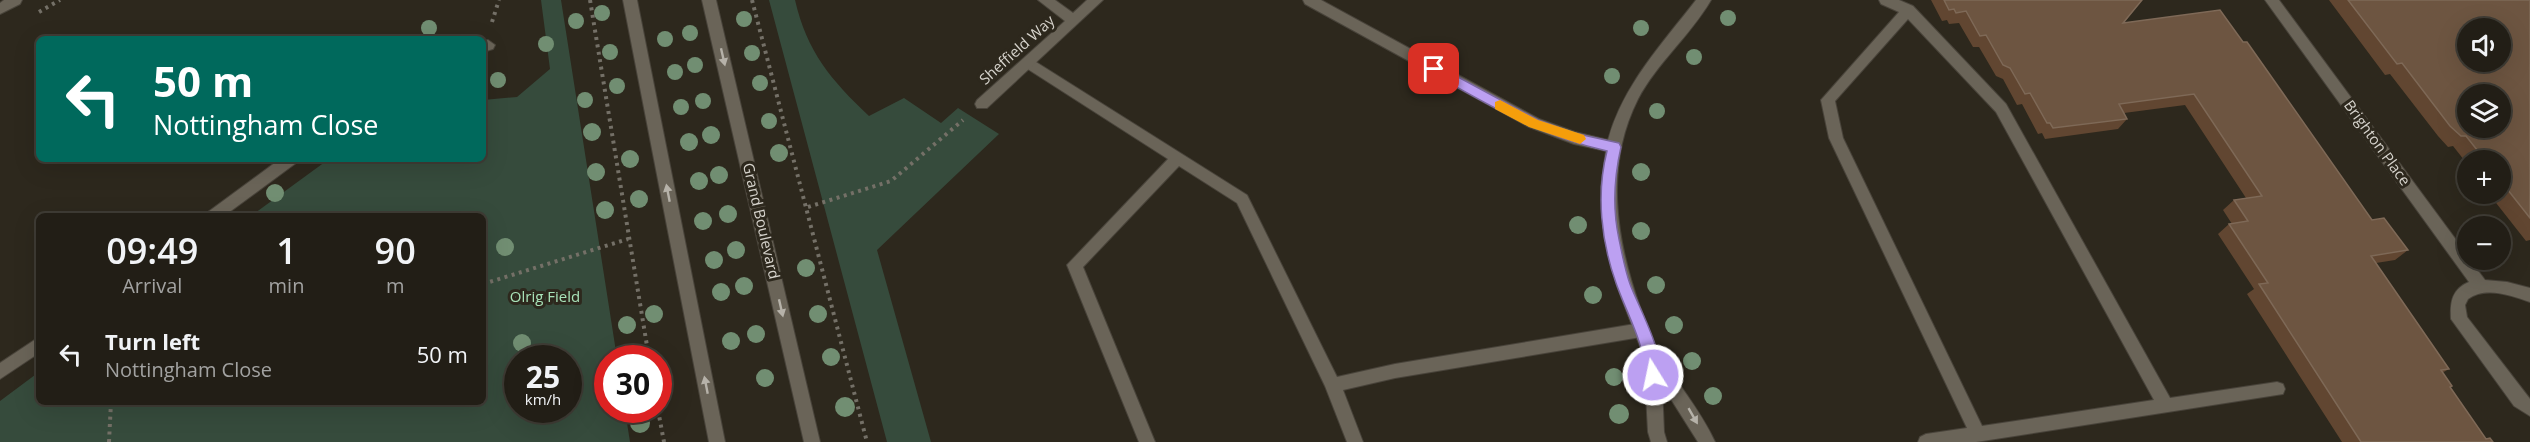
<!DOCTYPE html>
<html lang="en">
<head>
<meta charset="utf-8">
<style>
  body { margin:0; font-family:"Open Sans",sans-serif; background:#2e2b23; color:#f1f3f6; height:100vh; display:flex; flex-direction:column; font-size:22px; white-space:nowrap }
  * { box-sizing:border-box; margin:0 }
  p { font-size:20px; color:#a2a2a1 }
  .icon { flex:none; width:33px; height:33px; fill:none; stroke:currentColor; stroke-width:2; stroke-linecap:round; stroke-linejoin:round }
  .map { position:relative; flex:1; overflow:hidden }
  .drawer { position:absolute; left:36px; top:213px; width:450px; height:192px; display:flex; flex-direction:column; background:#221e16; border-radius:9px; box-shadow:0 6px 24px #0002,0 0 0 2px #3f3c35 }
  .drawer>* { flex:none }
  .hud { position:absolute; left:36px; top:36px; width:450px; height:126px; border-radius:9px; box-shadow:0 6px 24px #0002,0 0 0 2px #3f3c35; background:#00695c; color:#fff; overflow:hidden }
  .buttons { position:absolute; left:2457px; top:18px; display:grid; gap:12px }
  .buttons a { display:grid; place-items:center; width:54px; height:54px; border-radius:50%; background:#221e16; box-shadow:0 6px 24px #0002,0 0 0 2px #3f3c35; font-size:30px }
  .speed { position:absolute; left:504px; top:345px; display:flex; gap:12px; font-size:30px; font-weight:700; text-align:center }
  .speed>* { display:grid; place-content:center; width:78px; height:78px; border-radius:50%; background:#221e16; box-shadow:0 6px 24px #0002,0 0 0 2px #3f3c35; line-height:1 }
  .speed small { font-size:15px; font-weight:400 }
  .speed .limit { border:9px solid #d22; background:#fff; color:#111 }
  .pin { position:absolute; display:grid; place-items:center; width:51px; height:51px; color:#fff; margin:-26px; border-radius:12px; box-shadow:0 3px 9px #0006 }
  .me { position:absolute; width:66px; margin:-33px; rotate:350deg; stroke-linejoin:round; filter:drop-shadow(0 0 4px #0008) }
  .turn { display:flex; align-items:center; gap:21px; height:126px; padding:0 18px; font-size:27px }
  .turn .icon { width:78px; height:78px; stroke-width:2.5 }
  .turn b { display:block; font-size:42px; line-height:51px }
  .eta { display:flex; justify-content:space-evenly; align-items:center; height:102px; text-align:center }
  .eta b { font-size:36px; font-weight:600; line-height:42px }
  ul { padding:0; list-style:none }
  li { display:flex; align-items:center; gap:18px; height:78px; padding:0 18px }
  li div { flex:1 }
  li b { display:block; font-size:22px }
  li em { font-style:normal }
  .map>svg:first-child { display:block }
  .green { fill:#364b3c; fill-rule:evenodd }
  .lines { fill:none; stroke-linecap:round; stroke-linejoin:round }
  .service-casing { stroke:#48433a; stroke-width:2 }
  .minor-casing { stroke:#48433a; stroke-width:2 }
  .tertiary-casing { stroke:#48433a; stroke-width:2 }
  .path { stroke:#747067; stroke-width:4; stroke-dasharray:3 4.5; stroke-linecap:butt }
  .service { fill:#6a6458; fill-rule:evenodd }
  .minor { fill:#6a6458; fill-rule:evenodd }
  .tertiary { fill:#6a6458; fill-rule:evenodd }
  .tree { fill:#718e72 }
  .wall { fill:#614631 }
  .building { fill:#6d5541; stroke:#7e6957; stroke-width:1.5; fill-rule:evenodd }
  .oneway { fill:#b6b2a9 }
  .route { fill:#bca0f2; stroke:#7a689d; stroke-width:1.5 }
  .slow { fill:#f59e0b }
  .labels { text-anchor:middle; stroke-width:6; stroke-linejoin:round; paint-order:stroke }
  .street-label { font-size:15px; fill:#d6d3cc; stroke:#2d281d }
  .park-label { font-size:15px; fill:#a8e2b8; stroke:#2d281d }
</style>
</head>
<body>
<div class="map">
<svg width="2530" height="442" viewBox="0 0 2530 442">
  <rect width="100%" height="100%" fill="#2d281d"/>
  <path class="green" d="M541 0H561L617 358H608V410H625L630 442H0V401L39 372V402H483V216H251L329 159H483V100L517 97 550 69ZM518 358H568V410H518Z
    M769 0H795C807 52 831 80 869 116L904 98 941 123 958 108 999 134 877 250 931 442H887Z"/>
  <g class="lines">
    <g class="service-casing">
      <path id="service" d="M1879 0H1899L1913 6 2006 104 2170 398 2277 382 2283 384 2285 389 2283 394 1976 442H1918L1920 437 1926 434 1967 428 1829 138 1821 100 1899 12 1881 4ZM1908 19 1996 112 2154 400 1982 426 1843 138 1835 101Z
        M1028 57 1247 195 1337 377 1395 364 1641 323 1647 325 1649 330 1647 335 1641 337 1395 378 1343 390 1363 442H1347L1325 386 1237 203 1179 166 1083 267 1155 442H1139L1067 265 1168 159 1023 66 1021 62Z"/>
    </g>
    <g class="minor-casing">
      <path id="minor" d="M4 0H22L20 4 0 14V3Z
        M1038 0H1055L1073 13 1087 0H1103L987 108H977L975 104 977 100 1065 21Z
        M1303 0H1321L1539 119 1575 132 1608 140C1623 85 1662 44 1696 0H1711C1690 36 1657 63 1638 99 1604 166 1616 240 1640 307 1646 321 1649 337 1657 350 1675 381 1700 409 1715 442H1698L1662 385 1664 432 1667 442H1651L1648 432 1644 357 1617 286 1605 237 1601 187 1606 151 1574 144 1529 127 1305 4Z
        M2265 0H2279L2468 256V260H2470L2485 280 2507 282 2530 288V302C2511 295 2485 286 2468 299L2465 305 2467 317 2530 399V416L2514 406 2451 319C2450 302 2452 289 2469 282Z
        M488 40 495 45 493 49 483 52V41Z
        M280 159H298L296 163 224 216H206L208 212Z
        M39 337V353L0 379V363Z"/>
    </g>
    <g class="tertiary-casing">
      <path id="tertiary" d="M623 0H637L725 442H709Z
        M702 0H716L820 442H804Z"/>
    </g>
    <path class="path" d="M590 0 649 358
      M752 0 867 442
      M39 12 60 0
      M492 22 499 0
      M808 207 891 181 963 120
      M483 284 628 239
      M658 410 664 442
      M109 442 111 402"/>
    <use href="#service" class="service"/>
    <use href="#minor" class="minor"/>
    <use href="#tertiary" class="tertiary"/>
  </g>
  <g class="tree">
    <circle cx="602" cy="13" r="8"/>
    <circle cx="1728" cy="18" r="8"/>
    <circle cx="744" cy="19" r="8"/>
    <circle cx="576" cy="21" r="8"/>
    <circle cx="429" cy="28" r="8"/>
    <circle cx="1641" cy="28" r="8"/>
    <circle cx="690" cy="33" r="8"/>
    <circle cx="665" cy="39" r="8"/>
    <circle cx="546" cy="44" r="8"/>
    <circle cx="610" cy="52" r="8"/>
    <circle cx="752" cy="53" r="8"/>
    <circle cx="1694" cy="57" r="8"/>
    <circle cx="695" cy="65" r="8"/>
    <circle cx="675" cy="72" r="8"/>
    <circle cx="1612" cy="76" r="8"/>
    <circle cx="498" cy="80" r="8"/>
    <circle cx="760" cy="83" r="8"/>
    <circle cx="617" cy="86" r="8"/>
    <circle cx="585" cy="100" r="8"/>
    <circle cx="703" cy="101" r="8"/>
    <circle cx="681" cy="107" r="8"/>
    <circle cx="1657" cy="111" r="8"/>
    <circle cx="769" cy="121" r="8"/>
    <circle cx="592" cy="132" r="9"/>
    <circle cx="711" cy="135" r="9"/>
    <circle cx="689" cy="142" r="9"/>
    <circle cx="779" cy="153" r="9"/>
    <circle cx="630" cy="159" r="9"/>
    <circle cx="596" cy="172" r="9"/>
    <circle cx="1641" cy="172" r="9"/>
    <circle cx="719" cy="175" r="9"/>
    <circle cx="699" cy="181" r="9"/>
    <circle cx="275" cy="193" r="9"/>
    <circle cx="639" cy="199" r="9"/>
    <circle cx="605" cy="210" r="9"/>
    <circle cx="728" cy="214" r="9"/>
    <circle cx="703" cy="221" r="9"/>
    <circle cx="1578" cy="225" r="9"/>
    <circle cx="1641" cy="231" r="9"/>
    <circle cx="505" cy="247" r="9"/>
    <circle cx="736" cy="250" r="9"/>
    <circle cx="714" cy="260" r="9"/>
    <circle cx="806" cy="268" r="9"/>
    <circle cx="1656" cy="285" r="9"/>
    <circle cx="744" cy="286" r="9"/>
    <circle cx="721" cy="292" r="9"/>
    <circle cx="1593" cy="295" r="9"/>
    <circle cx="654" cy="314" r="9"/>
    <circle cx="818" cy="314" r="9"/>
    <circle cx="627" cy="325" r="9"/>
    <circle cx="1674" cy="325" r="9"/>
    <circle cx="756" cy="334" r="9"/>
    <circle cx="731" cy="341" r="9"/>
    <circle cx="522" cy="343" r="9"/>
    <circle cx="831" cy="357" r="9"/>
    <circle cx="1692" cy="361" r="9"/>
    <circle cx="1614" cy="377" r="9"/>
    <circle cx="765" cy="378" r="9"/>
    <circle cx="1713" cy="396" r="9"/>
    <circle cx="845" cy="407" r="10"/>
    <circle cx="1619" cy="414" r="10"/>
    <circle cx="640" cy="423" r="10"/>
  </g>
  <path class="wall" d="M1931 0H2142L2124 23 2408 250 2395 260 2376 263 2449 369 2442 373 2450 387 2486 439 2493 442H2342L2247 294 2254 289 2218 234 2229 224H2232L2223 210 2234 200 2246 198 2185 105 2124 113 2127 119 2118 129 2045 139 2042 133 2038 134 2022 104 2017 105 2003 79 1996 76 1979 47H1973L1959 23 1949 24 1947 20 1942 21Z
    M2329 0H2530V240L2526 241 2489 194H2500V160H2468V165L2453 146 2448 147 2438 136 2390 74 2385 75Z"/>
  <path class="building" d="M1944 0H2142L2123 23 2220 10 2243 42H2247L2372 220 2384 218 2408 250 2371 256 2449 369 2441 370 2452 386 2450 387 2486 439 2490 438 2493 442H2361L2259 284 2268 283 2229 224 2248 221 2234 200 2262 196 2194 94 2119 104 2127 119 2053 128 2050 123H2047L2030 93 2025 94 2010 68 2003 65 1986 35 1980 36 1966 11 1956 13 1954 9 1949 10Z
    M2348 0H2530V218L2500 180V160H2485L2466 136H2461L2450 126 2402 63 2397 64ZM2468 28H2500V62H2468ZM2468 94H2500V128H2468Z"/>
  <defs><path id="oneway-solid" d="M-6-.8H1V-3.2L6.5 0L1 3.2V.8H-6Z" transform="scale(1.5)"/></defs>
  <g class="oneway">
    <use href="#oneway-solid" transform="translate(723 57) rotate(77)"/>
    <use href="#oneway-solid" transform="translate(668 193) rotate(-101)"/>
    <use href="#oneway-solid" transform="translate(781 308) rotate(77)"/>
    <use href="#oneway-solid" transform="translate(706 385) rotate(-101)"/>
    <use href="#oneway-solid" transform="translate(1693 416) rotate(60)"/>
  </g>
  <path class="route" d="M1434 64 1538 120 1574 133 1619 143 1621 147C1614 178 1612 207 1619 239 1622 254 1625 270 1630 284 1638 306 1668 359 1658 380L1653 382 1646 375C1644 343 1627 314 1616 283 1601 241 1596 194 1607 151 1537 135 1491 106 1430 72L1428 69Z"/>
  <path class="slow" d="M1500 100 1538 120 1584 135 1586 139 1580 144 1529 127 1495 109V102Z"/>
  <g class="labels">
    <g class="street-label">
      <text transform="translate(1017 50) rotate(-42)" y="5">Sheffield Way</text>
      <text transform="translate(2377 143) rotate(54)" y="5">Brighton Place</text>
      <text transform="translate(761 221) rotate(77)" y="5">Grand Boulevard</text>
    </g>
    <g class="park-label">
      <text x="545" y="302">Olrig Field</text>
    </g>
  </g>
</svg>
<div class="buttons">
<a><svg class="icon" aria-label="sound" viewBox="0 0 24 24"><path d="M4 9h4l5-4v14l-5-4H4zM17 9q2 3 0 6"/></svg></a>
<a><svg class="icon" aria-label="layers" viewBox="0 0 24 24"><path d="M12 4l9 5-9 5-9-5zM3 14l9 5 9-5"/></svg></a>
<a>+</a>
<a>−</a>
</div>
<div class="speed"><div>25<small>km/h</small></div><div class="limit">30</div></div>
<div class="pin" style="left:1434px;top:69px;background:#d93025"><svg class="icon" aria-label="arrive" viewBox="0 0 24 24"><path d="M6 21V4h12l-3 4 3 4H6"/></svg></div>
<svg class="me" style="left:1653px;top:375px" viewBox="-20 -20 40 40"><circle r="17" fill="#bca0f2" stroke="#fff" stroke-width="3"/><path d="M0-11L8 9 0 5-8 9z" fill="#fff"/></svg>
<div class="hud">
<div class="turn"><svg class="icon" aria-label="left" viewBox="0 0 24 24"><path d="M17 20v-9H6M10 6l-5 5 5 5"/></svg><div><b>50 m</b>Nottingham Close</div></div>
</div>
<section class="drawer">
<div class="eta">
<div><b>09:49</b><p>Arrival</p></div>
<div><b>1</b><p>min</p></div>
<div><b>90</b><p>m</p></div>
</div>
<ul>
<li><svg class="icon" aria-label="left" viewBox="0 0 24 24"><path d="M17 20v-9H6M10 6l-5 5 5 5"/></svg><div><b>Turn left</b><p>Nottingham Close</p></div><em>50 m</em></li>
</ul>
</section>
</div>
</body>
</html>
